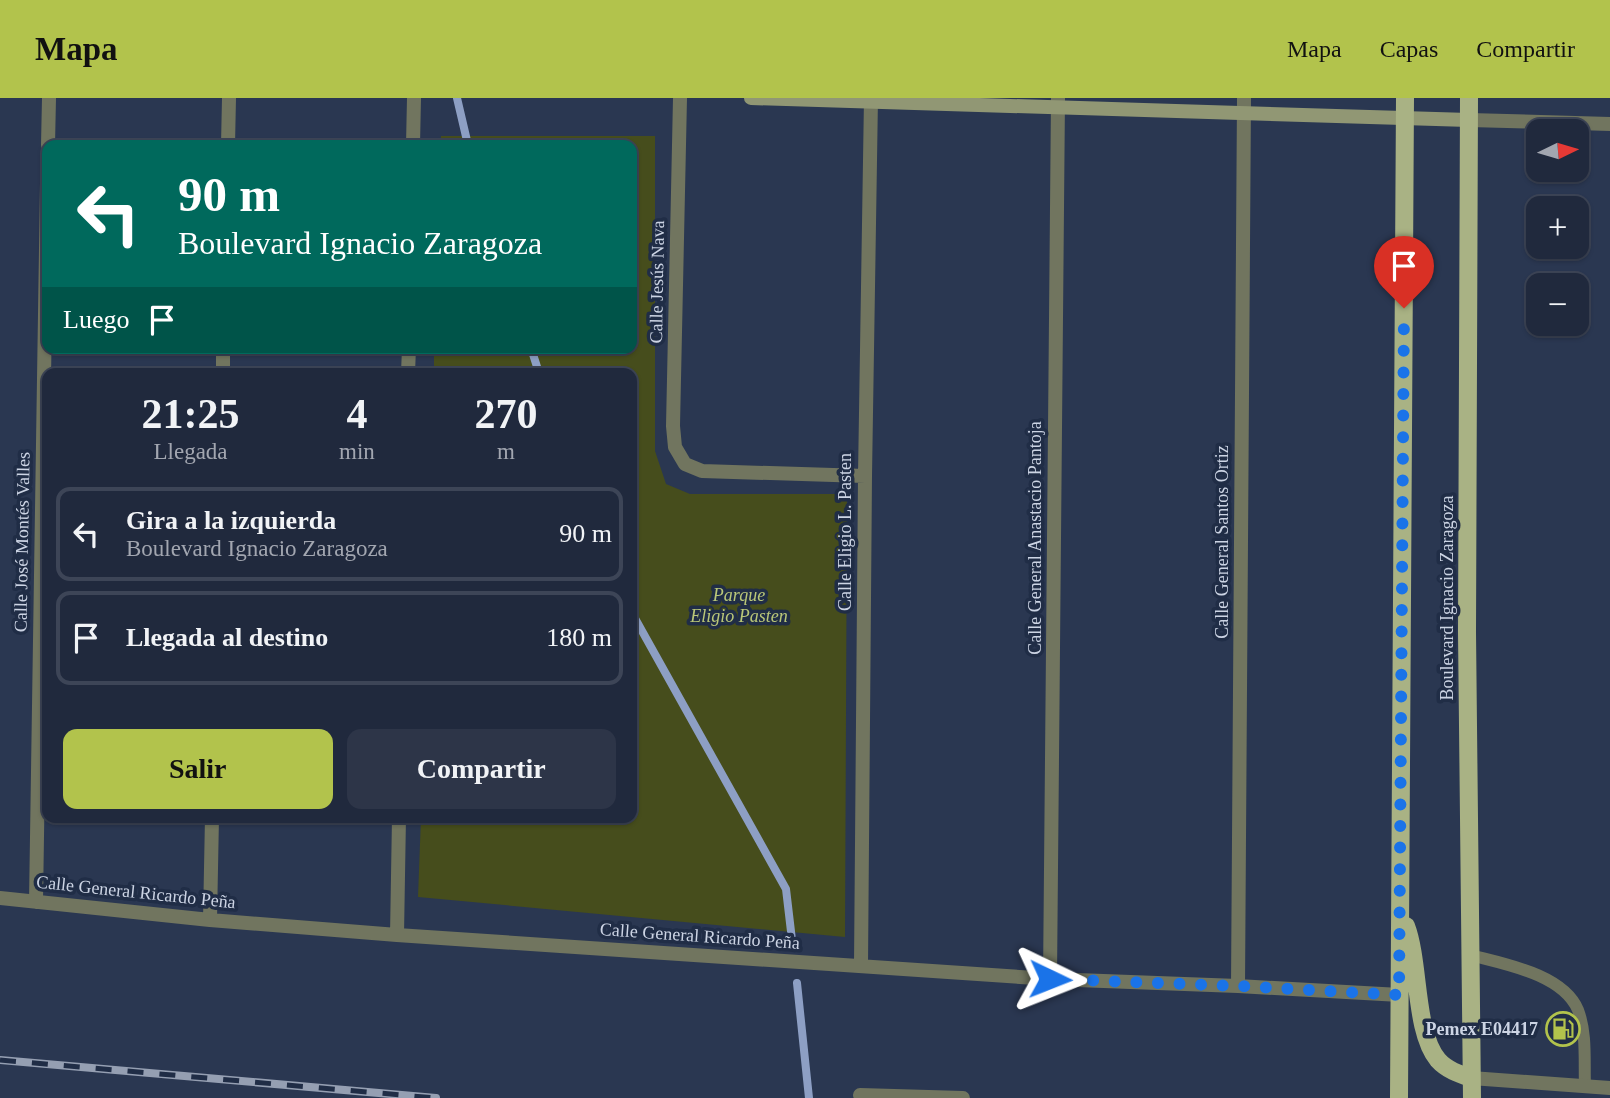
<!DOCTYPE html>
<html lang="es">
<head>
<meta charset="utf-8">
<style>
  body { margin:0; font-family:"Times New Roman",serif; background:#2d3548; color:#f1f3f6; height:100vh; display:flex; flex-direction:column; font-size:26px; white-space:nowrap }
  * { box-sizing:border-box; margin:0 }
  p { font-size:23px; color:#a2a6b0 }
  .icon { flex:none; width:38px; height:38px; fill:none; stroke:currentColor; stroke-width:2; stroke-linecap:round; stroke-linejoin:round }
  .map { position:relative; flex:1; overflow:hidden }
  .drawer { position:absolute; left:42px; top:270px; width:595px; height:455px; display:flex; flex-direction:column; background:#20293d; border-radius:14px; box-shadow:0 2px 5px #0004,0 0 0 2px #3d4557 }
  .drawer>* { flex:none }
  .hud { position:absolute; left:42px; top:42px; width:595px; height:214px; border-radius:14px; box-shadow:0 2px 5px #0004,0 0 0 2px #3d4557; background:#00695c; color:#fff; overflow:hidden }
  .needle { width:46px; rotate:85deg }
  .fabs { position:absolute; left:1526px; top:21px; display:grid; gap:14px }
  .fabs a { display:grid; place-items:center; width:63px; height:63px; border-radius:14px; background:#20293d; box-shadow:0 2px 5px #0004,0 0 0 2px #3d4557; font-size:35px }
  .pin { position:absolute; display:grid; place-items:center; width:60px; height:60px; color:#fff; margin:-72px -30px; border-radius:50% 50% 50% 0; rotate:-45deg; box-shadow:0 0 7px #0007 }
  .pin .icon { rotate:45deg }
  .me { position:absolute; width:77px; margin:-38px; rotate:92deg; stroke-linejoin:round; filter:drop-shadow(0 0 5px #0008) }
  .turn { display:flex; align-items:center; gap:24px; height:147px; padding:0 21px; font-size:32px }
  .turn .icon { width:91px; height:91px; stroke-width:2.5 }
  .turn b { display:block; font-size:49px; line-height:60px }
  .then { display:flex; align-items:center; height:66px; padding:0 21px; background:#0003; gap:14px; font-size:26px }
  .eta { display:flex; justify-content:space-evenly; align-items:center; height:119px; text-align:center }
  .eta b { font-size:42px; font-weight:800; line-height:49px }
  .primary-button { display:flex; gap:14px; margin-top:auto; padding:14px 21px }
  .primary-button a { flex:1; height:80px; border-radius:14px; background:#b2c34c; color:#111; font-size:28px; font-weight:800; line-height:80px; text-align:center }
  .primary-button a+a { background:#2d3548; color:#f1f3f6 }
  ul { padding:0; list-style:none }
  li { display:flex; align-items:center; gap:21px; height:94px; margin:0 14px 10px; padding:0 7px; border:4px solid #3d4557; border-radius:14px }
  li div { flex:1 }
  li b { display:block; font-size:26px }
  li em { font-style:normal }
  header { display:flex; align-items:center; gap:42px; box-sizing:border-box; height:98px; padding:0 35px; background:#b2c34c; color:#111 }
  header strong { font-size:33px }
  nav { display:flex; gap:38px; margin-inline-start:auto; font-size:24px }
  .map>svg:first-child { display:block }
  .green { fill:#464d1c }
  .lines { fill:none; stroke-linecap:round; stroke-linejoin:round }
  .stream { stroke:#8d9fc4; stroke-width:8 }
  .service { stroke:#71755f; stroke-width:12 }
  .minor { stroke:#71755f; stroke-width:14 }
  .secondary { stroke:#919774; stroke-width:14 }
  .primary { stroke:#a9b284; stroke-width:18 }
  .rail-casing { stroke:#959fb2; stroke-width:8 }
  .rail { stroke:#202d46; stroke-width:5; stroke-dasharray:16; stroke-linecap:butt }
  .route { stroke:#1a73e8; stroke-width:12; stroke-dasharray:0 21.6 }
  .labels { text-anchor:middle; stroke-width:7; stroke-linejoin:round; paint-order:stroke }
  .street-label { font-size:18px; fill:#ccd4e4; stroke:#202d46 }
  .park-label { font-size:18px; font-style:italic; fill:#bac778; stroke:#202d46 }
  .poi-label { font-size:18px; font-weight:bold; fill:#ccd4e4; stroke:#202d46; text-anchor:end }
</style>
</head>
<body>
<header>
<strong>Mapa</strong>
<nav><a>Mapa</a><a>Capas</a><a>Compartir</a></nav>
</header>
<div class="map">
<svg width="1610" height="1000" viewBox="0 0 1610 1000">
  <rect width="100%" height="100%" fill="#2a3751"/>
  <path class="green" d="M441 38H655V353L666 386 690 396H847L845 839 418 799 421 719H632V275H434V250H632V47H440Z"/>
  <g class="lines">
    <path class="stream" d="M457 0 468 47
      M531 250 539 275
      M632 515 786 791 792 842
      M797 885 809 1000"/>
    <path class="service" d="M1470 857C1504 866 1563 876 1578 912 1587 936 1584 963 1585 988"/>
    <path class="minor" d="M680 0 673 328 675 349 685 366 702 373 865 378
      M1469 22 1610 26
      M48 47 49 0
      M228 47 229 0
      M413 47 414 0
      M223 275V250
      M408 275 409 250
      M0 800 210 822 397 837 1050 881 1238 888 1400 897
      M36 804 47 85
      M210 822 212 719
      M397 837 399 719
      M861 868 865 378 871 0
      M1050 881 1058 0
      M1238 888 1244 0
      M1471 980 1610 990
      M860 997 963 1000"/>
    <path class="secondary" d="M751 0 1469 22"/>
    <path class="primary" d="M1469 0 1467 534 1472 1000
      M1406 828C1420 865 1414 933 1438 962 1447 972 1459 976 1471 980
      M1399 1000 1405 0"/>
    <g class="rail-casing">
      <path id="rail" d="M0 962 436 1000"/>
    </g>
    <use href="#rail" class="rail"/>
  </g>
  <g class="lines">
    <path class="route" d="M1050 881 1238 888 1399 897 1404 210"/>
  </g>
  <defs>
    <g id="fuel-ring" transform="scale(1.75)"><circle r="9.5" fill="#202d46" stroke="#b2c34c" stroke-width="1.5"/><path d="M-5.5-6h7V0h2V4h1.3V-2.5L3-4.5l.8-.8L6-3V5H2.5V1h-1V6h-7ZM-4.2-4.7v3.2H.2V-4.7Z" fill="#b2c34c"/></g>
  </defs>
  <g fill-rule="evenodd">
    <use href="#fuel-ring" x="1563" y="931"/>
  </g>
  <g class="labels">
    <g class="street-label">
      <text transform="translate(657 184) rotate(-89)" y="6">Calle Jesús Nava</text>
      <text transform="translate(845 434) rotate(-90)" y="6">Calle Eligio L. Pasten</text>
      <text transform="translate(1035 440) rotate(-90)" y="6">Calle General Anastacio Pantoja</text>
      <text transform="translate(22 444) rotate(-89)" y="6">Calle José Montés Valles</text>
      <text transform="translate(1222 444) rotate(-90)" y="6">Calle General Santos Ortiz</text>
      <text transform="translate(1447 500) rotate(-90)" y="6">Boulevard Ignacio Zaragoza</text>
      <text transform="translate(136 794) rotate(6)" y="6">Calle General Ricardo Peña</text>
      <text transform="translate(700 838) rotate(4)" y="6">Calle General Ricardo Peña</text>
    </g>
    <g class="park-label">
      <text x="739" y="503">Parque<tspan x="739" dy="21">Eligio Pasten</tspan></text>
    </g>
    <g class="poi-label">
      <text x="1538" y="937">Pemex E04417</text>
    </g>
  </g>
</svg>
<div class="fabs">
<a><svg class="needle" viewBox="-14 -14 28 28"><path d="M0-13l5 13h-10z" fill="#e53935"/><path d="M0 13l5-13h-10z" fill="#a2a6b0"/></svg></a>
<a>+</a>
<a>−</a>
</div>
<div class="pin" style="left:1404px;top:210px;background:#d93025"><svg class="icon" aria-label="arrive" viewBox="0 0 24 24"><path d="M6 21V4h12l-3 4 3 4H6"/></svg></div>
<svg class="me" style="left:1050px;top:881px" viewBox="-20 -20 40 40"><path d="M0-17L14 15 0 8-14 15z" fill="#1a73e8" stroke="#fff" stroke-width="4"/></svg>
<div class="hud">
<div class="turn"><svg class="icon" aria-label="left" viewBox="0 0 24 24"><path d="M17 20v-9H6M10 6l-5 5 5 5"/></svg><div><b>90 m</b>Boulevard Ignacio Zaragoza</div></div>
<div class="then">Luego<svg class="icon" aria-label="arrive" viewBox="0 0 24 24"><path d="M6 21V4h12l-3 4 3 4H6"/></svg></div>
</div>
<section class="drawer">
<div class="eta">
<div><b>21:25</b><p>Llegada</p></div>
<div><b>4</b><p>min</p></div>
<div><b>270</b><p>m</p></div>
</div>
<ul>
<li><svg class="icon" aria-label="left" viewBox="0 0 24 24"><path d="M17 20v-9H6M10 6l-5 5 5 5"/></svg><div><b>Gira a la izquierda</b><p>Boulevard Ignacio Zaragoza</p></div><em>90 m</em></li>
<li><svg class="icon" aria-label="arrive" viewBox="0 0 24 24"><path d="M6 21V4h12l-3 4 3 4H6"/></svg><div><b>Llegada al destino</b></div><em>180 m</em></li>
</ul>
<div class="primary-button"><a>Salir</a><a>Compartir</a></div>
</section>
</div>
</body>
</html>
